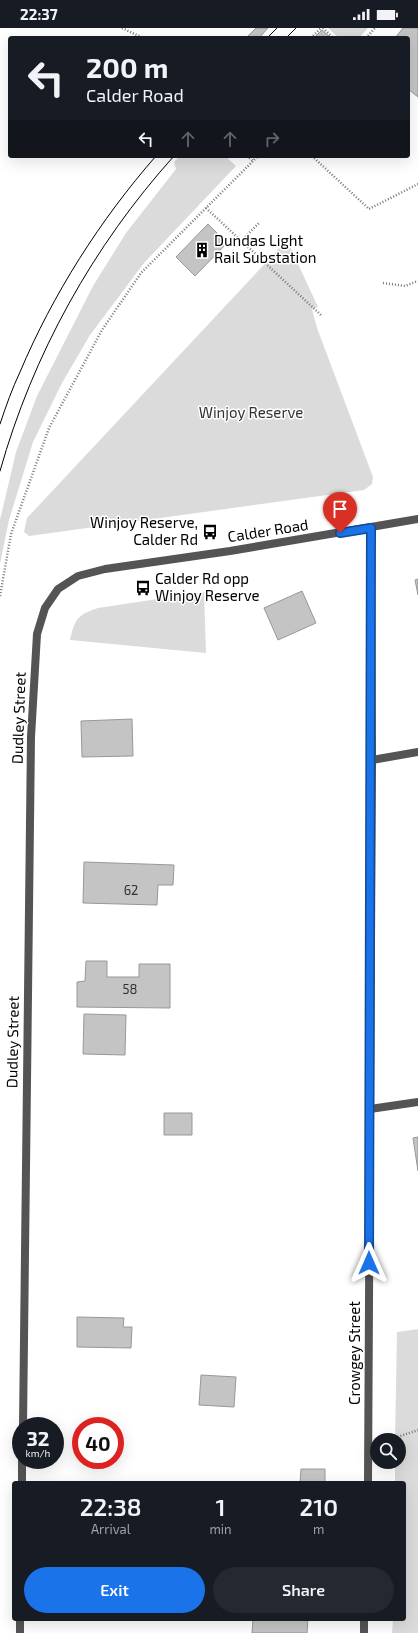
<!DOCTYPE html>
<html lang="en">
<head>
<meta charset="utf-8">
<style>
  body { margin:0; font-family:"Exo 2",sans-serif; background:#242831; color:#f1f3f6; height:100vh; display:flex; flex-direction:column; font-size:15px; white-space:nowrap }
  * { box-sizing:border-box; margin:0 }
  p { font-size:13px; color:#9ea1a6 }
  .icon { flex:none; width:22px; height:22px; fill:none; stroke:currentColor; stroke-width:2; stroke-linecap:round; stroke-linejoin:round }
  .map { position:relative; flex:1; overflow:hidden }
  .sheet { position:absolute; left:12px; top:1453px; width:394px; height:140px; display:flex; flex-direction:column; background:#171b24; border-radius:4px; box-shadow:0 4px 16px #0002 }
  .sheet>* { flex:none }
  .top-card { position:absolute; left:8px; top:8px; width:402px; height:122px; border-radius:4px; box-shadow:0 4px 16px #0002; background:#171b24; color:#f1f3f6; overflow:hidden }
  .tools { position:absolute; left:370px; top:1405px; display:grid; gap:8px }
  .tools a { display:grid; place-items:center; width:36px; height:36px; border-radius:50%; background:#171b24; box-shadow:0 4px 16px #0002; font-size:20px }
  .speed { position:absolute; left:12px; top:1389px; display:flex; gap:8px; font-size:20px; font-weight:700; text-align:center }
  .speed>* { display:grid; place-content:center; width:52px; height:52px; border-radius:50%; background:#171b24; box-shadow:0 4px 16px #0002; line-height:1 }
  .speed small { font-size:10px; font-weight:400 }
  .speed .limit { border:6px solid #d22; background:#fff; color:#111 }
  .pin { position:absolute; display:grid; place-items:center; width:34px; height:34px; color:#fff; margin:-41px -17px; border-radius:50% 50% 50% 0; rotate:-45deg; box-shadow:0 0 4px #0007 }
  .pin .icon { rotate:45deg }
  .me { position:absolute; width:44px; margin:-22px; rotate:0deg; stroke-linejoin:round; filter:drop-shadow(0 0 3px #0008) }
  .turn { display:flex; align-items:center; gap:14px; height:84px; padding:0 12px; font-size:18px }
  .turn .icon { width:52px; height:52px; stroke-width:2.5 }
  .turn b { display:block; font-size:28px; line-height:34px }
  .lanes { display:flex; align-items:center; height:38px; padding:0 12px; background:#0003; justify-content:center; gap:20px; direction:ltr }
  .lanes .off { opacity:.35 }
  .eta { display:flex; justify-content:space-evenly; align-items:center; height:68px; text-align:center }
  .eta b { font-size:24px; font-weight:600; line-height:28px }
  .cta { display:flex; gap:8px; margin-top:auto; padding:8px 12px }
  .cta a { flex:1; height:46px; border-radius:24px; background:#1a73e8; color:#fff; font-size:16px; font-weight:600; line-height:46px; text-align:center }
  .cta a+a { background:#242831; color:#f1f3f6 }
  .status { display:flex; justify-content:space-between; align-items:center; height:28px; padding:0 20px; background:#171b24; direction:ltr }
  .status svg { height:11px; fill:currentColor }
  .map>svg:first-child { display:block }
  .green { fill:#dbdbdb }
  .building { fill:#c4c4c4; stroke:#989898 }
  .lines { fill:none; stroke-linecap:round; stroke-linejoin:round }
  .path { stroke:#767676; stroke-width:2.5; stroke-dasharray:1 2; stroke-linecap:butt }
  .minor { stroke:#545454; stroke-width:8 }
  .tertiary { stroke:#545454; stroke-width:8 }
  .tram { stroke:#000; stroke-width:1 }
  .route-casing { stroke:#114b97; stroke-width:10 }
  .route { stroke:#1a73e8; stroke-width:7 }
  .labels { text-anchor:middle; stroke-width:3; stroke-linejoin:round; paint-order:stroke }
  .number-label { font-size:13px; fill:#313131 }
  .poi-label { font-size:15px; fill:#000; stroke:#fff; text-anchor:start }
  .park-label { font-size:15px; fill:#323232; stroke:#fff }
  .street-label { font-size:15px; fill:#000; stroke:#fff }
</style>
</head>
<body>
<div class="status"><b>22:37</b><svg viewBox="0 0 49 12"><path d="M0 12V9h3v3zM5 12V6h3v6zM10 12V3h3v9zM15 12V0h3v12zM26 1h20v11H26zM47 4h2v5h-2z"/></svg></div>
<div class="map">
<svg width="418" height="1605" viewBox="0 0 418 1605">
  <rect width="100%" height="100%" fill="#fff"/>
  <path class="green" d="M328 0H368L359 10H339Z
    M180 128H225L236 138 144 235 90 307 62 355 33 414 9 492 0 536V492L16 424 37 368 93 258 126 205 176 141 174 134Z
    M287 212 318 279 312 281 317 300 373 449 372 456 364 462 29 508 24 504 27 490Z
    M204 564 206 625 70 612C75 591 77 587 98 580Z
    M418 1301V1605H392L393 1591H404V1455H395V1434H399V1412H395L397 1304Z"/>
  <path class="building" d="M256 0H268L259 10H246Z
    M403 0H418V69L408 61V10H395Z
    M322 2 331 10H314Z
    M208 196 227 215 195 248 176 229Z
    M418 551V567L415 552Z
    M302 563 316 595 278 612 264 580Z
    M132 691 133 728 82 729 81 693Z
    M84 834 174 837 173 857H158L157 877 83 875Z
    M86 933H107V949H139V936H170V980L77 979V954L85 953Z
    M84 986 126 987 125 1027 83 1026Z
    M164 1085H192V1107H164Z
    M418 1109V1143L413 1110Z
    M77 1289 124 1290 123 1299H132L131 1320 77 1319Z
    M201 1347 236 1349 234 1379 199 1377Z
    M301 1441H325V1455H300Z
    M253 1591H308L307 1605H252Z"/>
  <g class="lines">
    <path class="path" d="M122 0 143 10
      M323 0 333 10
      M311 10 321 0
      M366 10 375 0
      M247 128 253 133
      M312 128 369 181 418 156
      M206 180 322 288
      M241 213 259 195
      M383 255 405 258 418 253
      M0 568 11 506 49 400 102 302 141 245 258 128
      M389 1412 418 1402"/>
    <path class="minor" d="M372 732 418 724
      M370 1081 418 1074
      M23 1398 31 709 37 606 45 580 58 561 78 548 105 541 230 523 371 499
      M22 1455V1432
      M20 1605V1591"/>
    <path class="tertiary" d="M368 1455 372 732 371 499 418 491
      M364 1605V1591"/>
    <path class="tram" d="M267 10 277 0
      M286 10 296 0
      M0 396C6 378 12 361 20 344 53 266 100 192 156 128
      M0 443C33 326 93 218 174 128"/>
  </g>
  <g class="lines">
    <g class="route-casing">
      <path id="route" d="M340 505 371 500 369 1235"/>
    </g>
    <use href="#route" class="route"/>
  </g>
  <defs>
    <g id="building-bare" transform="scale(1.2)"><path d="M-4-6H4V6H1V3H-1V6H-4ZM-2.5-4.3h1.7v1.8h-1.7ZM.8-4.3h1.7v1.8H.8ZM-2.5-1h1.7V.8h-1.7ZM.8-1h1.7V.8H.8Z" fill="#000" stroke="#fff" stroke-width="2.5" paint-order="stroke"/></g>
    <g id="bus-bare" transform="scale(1.2)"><path d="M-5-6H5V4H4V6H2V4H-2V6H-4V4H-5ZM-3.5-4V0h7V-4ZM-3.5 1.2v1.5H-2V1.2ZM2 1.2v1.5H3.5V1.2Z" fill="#000" stroke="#fff" stroke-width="2.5" paint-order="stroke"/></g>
  </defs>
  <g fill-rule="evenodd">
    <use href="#building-bare" x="202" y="222"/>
    <use href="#bus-bare" x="210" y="504"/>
    <use href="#bus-bare" x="143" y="560"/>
  </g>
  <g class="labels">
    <g class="number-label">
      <text x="131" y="867">62</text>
      <text x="130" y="966">58</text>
    </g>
    <g class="poi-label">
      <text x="214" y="218">Dundas Light<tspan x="214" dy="17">Rail Substation</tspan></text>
      <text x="198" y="500" text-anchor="end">Winjoy Reserve,<tspan x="198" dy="17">Calder Rd</tspan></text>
      <text x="155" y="556">Calder Rd opp<tspan x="155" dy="17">Winjoy Reserve</tspan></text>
    </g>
    <g class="park-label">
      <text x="251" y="390">Winjoy Reserve</text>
    </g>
    <g class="street-label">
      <text transform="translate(268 503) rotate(-9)" y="5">Calder Road</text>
      <text transform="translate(19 690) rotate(-88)" y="5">Dudley Street</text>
      <text transform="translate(13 1014) rotate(-89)" y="5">Dudley Street</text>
      <text transform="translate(355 1325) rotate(-90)" y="5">Crowgey Street</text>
    </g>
  </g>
</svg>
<div class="tools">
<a><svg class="icon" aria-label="search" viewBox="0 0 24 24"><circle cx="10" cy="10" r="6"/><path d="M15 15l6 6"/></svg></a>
</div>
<div class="speed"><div>32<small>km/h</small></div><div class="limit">40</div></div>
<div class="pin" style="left:340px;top:505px;background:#d93025"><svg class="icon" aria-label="arrive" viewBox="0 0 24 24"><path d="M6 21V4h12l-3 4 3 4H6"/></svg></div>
<svg class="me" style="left:369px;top:1235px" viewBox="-20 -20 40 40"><path d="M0-17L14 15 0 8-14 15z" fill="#1a73e8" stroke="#fff" stroke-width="4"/></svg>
<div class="top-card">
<div class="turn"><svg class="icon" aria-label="left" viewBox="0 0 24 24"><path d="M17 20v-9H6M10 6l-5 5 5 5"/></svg><div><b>200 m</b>Calder Road</div></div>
<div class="lanes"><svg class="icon" aria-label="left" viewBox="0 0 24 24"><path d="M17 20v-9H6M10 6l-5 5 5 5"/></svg><svg class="icon off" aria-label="ahead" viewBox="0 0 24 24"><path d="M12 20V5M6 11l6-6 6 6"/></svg><svg class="icon off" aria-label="ahead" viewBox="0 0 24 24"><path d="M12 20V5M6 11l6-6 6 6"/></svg><svg class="icon off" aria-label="right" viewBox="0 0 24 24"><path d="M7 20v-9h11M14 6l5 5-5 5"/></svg></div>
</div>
<section class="sheet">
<div class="eta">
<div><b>22:38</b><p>Arrival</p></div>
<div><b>1</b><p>min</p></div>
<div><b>210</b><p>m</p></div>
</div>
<div class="cta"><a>Exit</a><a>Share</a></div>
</section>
</div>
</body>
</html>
